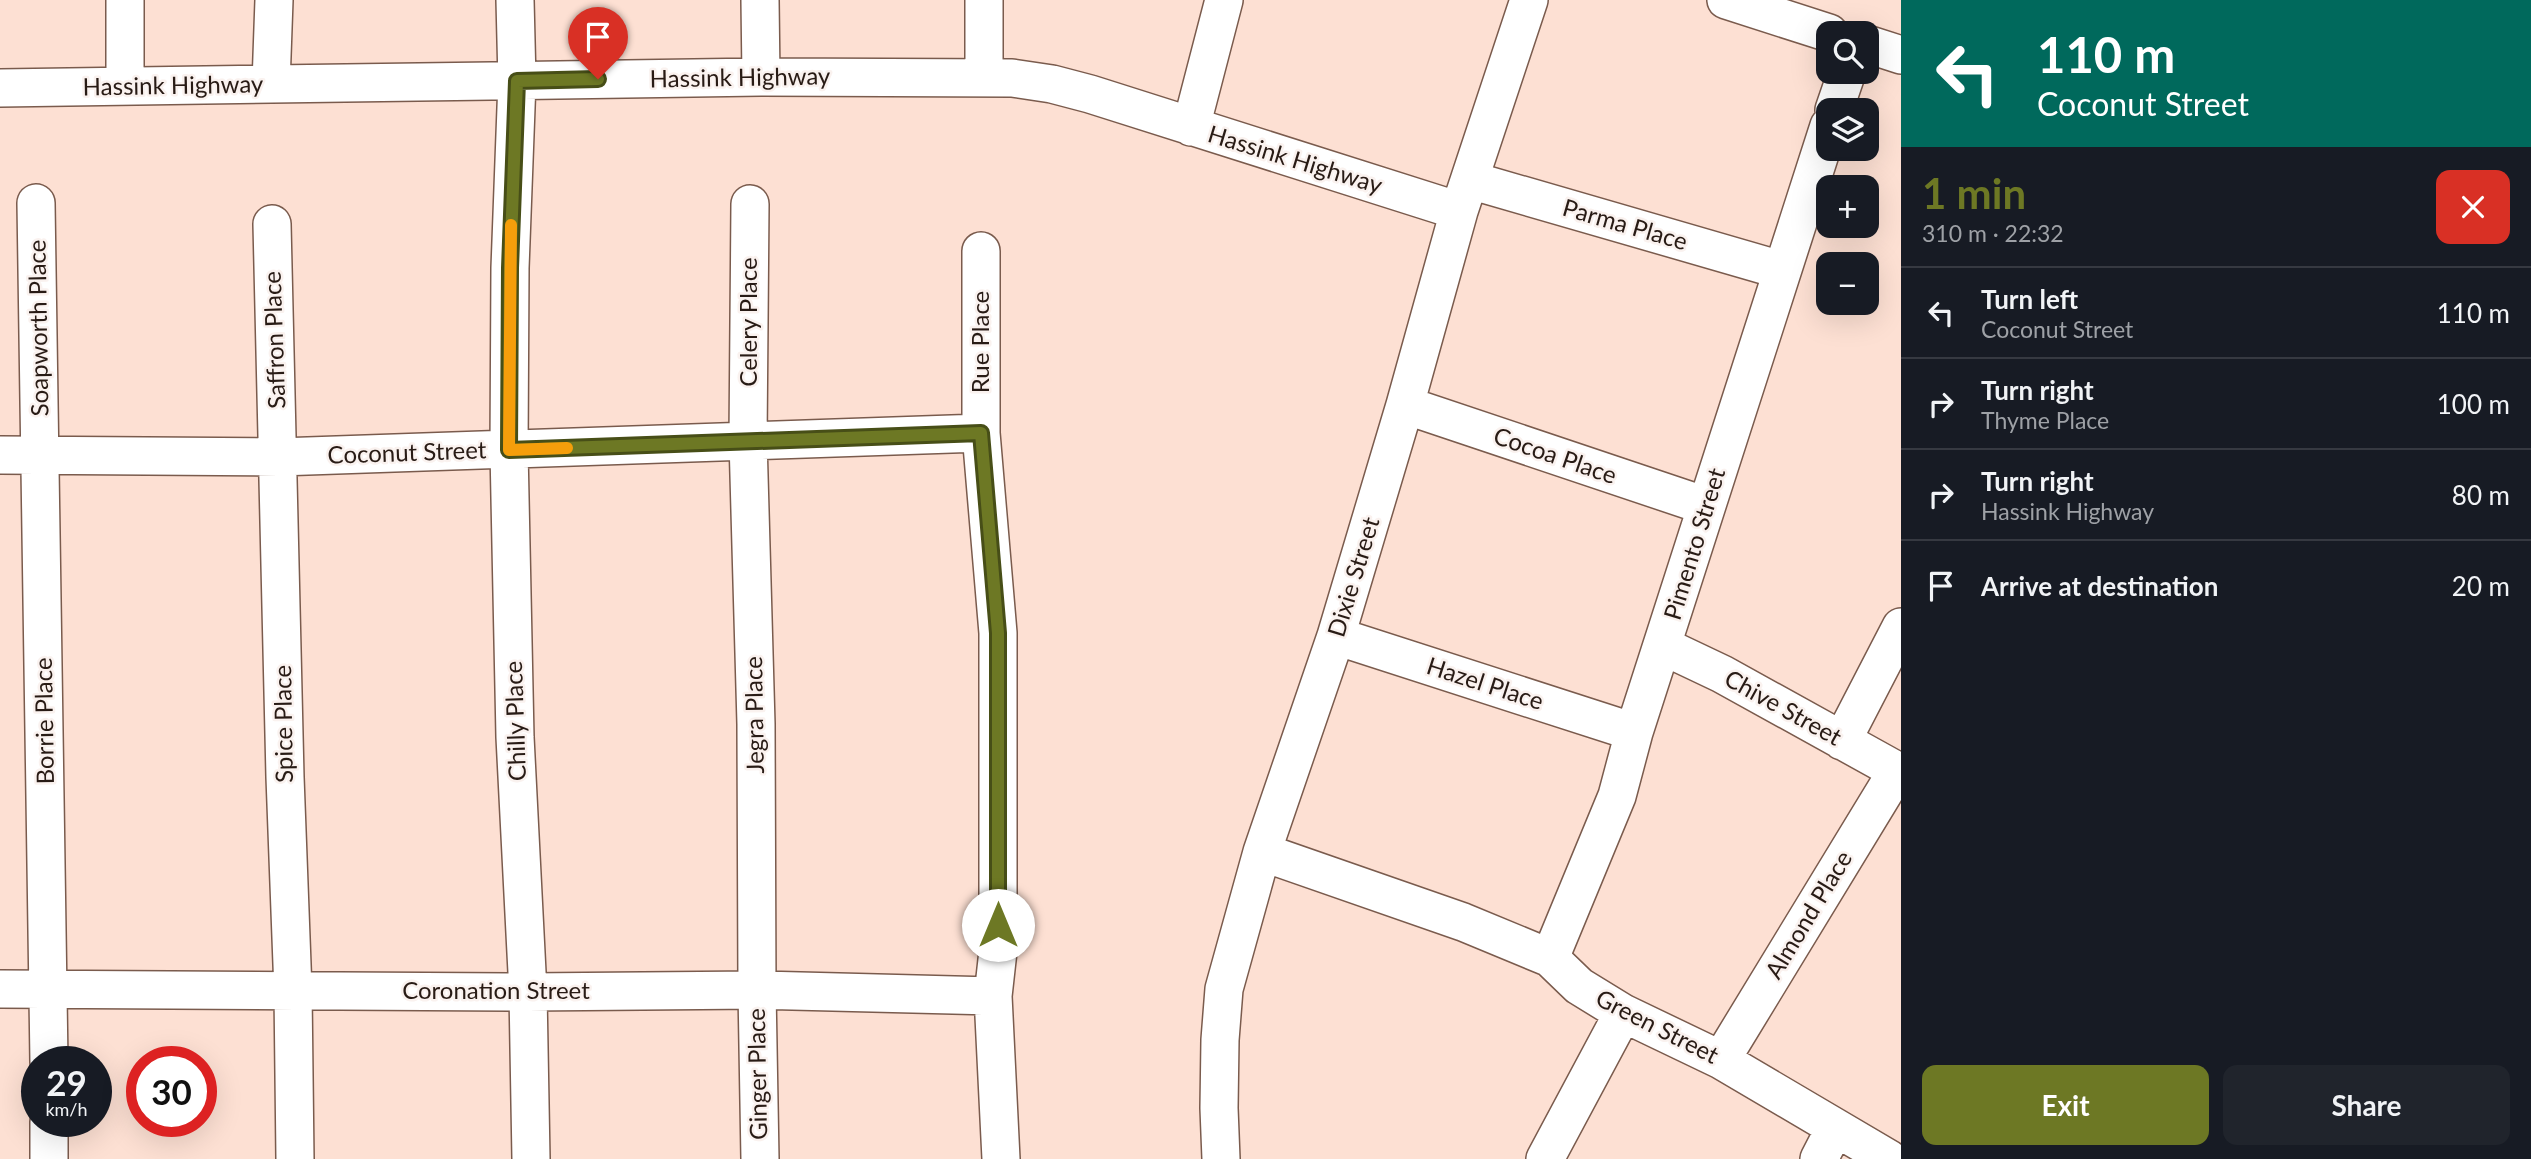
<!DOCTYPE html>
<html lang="en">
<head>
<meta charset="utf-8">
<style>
  body { margin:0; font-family:Lato,sans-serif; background:#20242c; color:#f1f3f6; height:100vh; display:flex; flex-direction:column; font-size:26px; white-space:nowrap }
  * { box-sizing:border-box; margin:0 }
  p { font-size:23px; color:#9ea1a6 }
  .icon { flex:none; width:38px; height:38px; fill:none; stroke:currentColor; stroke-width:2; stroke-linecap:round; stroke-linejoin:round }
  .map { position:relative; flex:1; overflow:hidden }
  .panel { display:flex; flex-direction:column; background:#171b24; width:630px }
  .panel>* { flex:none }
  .banner { background:#00695c; color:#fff; overflow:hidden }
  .fabs { position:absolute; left:1816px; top:21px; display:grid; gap:14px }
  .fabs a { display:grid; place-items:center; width:63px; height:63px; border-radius:14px; background:#171b24; box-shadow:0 7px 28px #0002; font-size:35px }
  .speed { position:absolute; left:21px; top:1046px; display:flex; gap:14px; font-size:35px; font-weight:700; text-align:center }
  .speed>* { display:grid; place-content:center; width:91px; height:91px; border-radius:50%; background:#171b24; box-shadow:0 7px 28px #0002; line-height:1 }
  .speed small { font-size:18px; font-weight:400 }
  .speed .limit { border:10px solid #d22; background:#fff; color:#111 }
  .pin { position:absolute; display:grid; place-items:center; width:60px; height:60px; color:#fff; margin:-72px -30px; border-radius:50% 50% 50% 0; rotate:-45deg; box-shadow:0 0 7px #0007 }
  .pin .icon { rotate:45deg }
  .me { position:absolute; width:77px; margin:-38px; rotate:0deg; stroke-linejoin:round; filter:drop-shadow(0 0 5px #0008) }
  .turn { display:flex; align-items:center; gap:24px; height:147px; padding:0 21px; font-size:32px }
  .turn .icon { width:91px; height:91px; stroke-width:2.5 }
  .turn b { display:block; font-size:49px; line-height:60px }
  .round { display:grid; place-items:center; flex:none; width:74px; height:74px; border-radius:14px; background:#20242c }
  .head { display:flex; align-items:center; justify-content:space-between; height:119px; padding:0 21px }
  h1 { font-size:42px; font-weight:700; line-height:52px; color:#6d7824 }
  .cta { display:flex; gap:14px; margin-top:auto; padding:14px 21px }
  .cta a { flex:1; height:80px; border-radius:14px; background:#6d7824; color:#fff; font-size:28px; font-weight:700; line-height:80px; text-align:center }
  .cta a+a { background:#20242c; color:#f1f3f6 }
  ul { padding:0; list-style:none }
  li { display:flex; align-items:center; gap:21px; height:91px; padding:0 21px; border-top:2px solid #363941 }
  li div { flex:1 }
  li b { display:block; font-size:26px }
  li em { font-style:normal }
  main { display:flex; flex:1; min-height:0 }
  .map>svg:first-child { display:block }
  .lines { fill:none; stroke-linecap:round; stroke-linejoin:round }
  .street-casing { stroke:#7a5b4d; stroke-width:40 }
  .street { stroke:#fff; stroke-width:37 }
  .route-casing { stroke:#474e17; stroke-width:18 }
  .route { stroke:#6d7824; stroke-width:12 }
  .slow { stroke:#f59e0b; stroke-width:12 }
  .labels { text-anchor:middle; stroke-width:5; stroke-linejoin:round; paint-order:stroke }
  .street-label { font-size:24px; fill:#281b15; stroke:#faf2ef }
</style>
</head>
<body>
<main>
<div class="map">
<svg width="1901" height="1159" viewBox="0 0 1901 1159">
  <rect width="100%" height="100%" fill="#fde0d3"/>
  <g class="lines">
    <g class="street-casing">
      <path id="street" d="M125 0V86
        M515 0 517 81 510 268 509 450 515 737 528 992 531 1159
        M760 0 761 77
        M1726 0 1829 33
        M1867 44 1901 55
        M984 78V0
        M271 84 274 0
        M0 88 761 77 1012 78 1052 84 1090 94 1459 211
        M1834 110 1847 72
        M1191 127 1224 0
        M1470 180 1781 270
        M36 203 49 1062
        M750 204 748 440 756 724 757 990 760 1159
        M272 224 285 777 293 991 295 1159
        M981 251V433L998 633V951L993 996 1001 1159
        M1405 405 1706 506
        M0 455 279 457 981 433
        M1336 636 1634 732
        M1663 646 1722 674 1901 773
        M1842 741 1901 627
        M1262 852 1463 922 1550 958 1579 986 1623 1013 1721 1060 1889 1159
        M1550 958 1617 796 1634 732 1829 126
        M0 989 528 992 757 990 993 996
        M1721 1060 1897 771
        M49 1122V1159
        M1221 1159 1219 1108 1220 1040 1224 989 1262 852 1336 636 1405 405 1459 211 1529 0
        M1545 1159 1623 1013
        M1819 1159 1835 1128"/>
    </g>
    <use href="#street" class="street"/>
  </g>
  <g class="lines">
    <g class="route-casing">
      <path id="route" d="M598 79 517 81 510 268 509 450 981 433 998 633V925"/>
    </g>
    <use href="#route" class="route"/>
    <path class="slow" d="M511 225 509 450 567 448"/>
  </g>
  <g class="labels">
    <g class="street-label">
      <text transform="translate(740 78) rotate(-1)" y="8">Hassink Highway</text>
      <text transform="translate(173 86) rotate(-1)" y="8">Hassink Highway</text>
      <text transform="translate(1295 160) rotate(17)" y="8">Hassink Highway</text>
      <text transform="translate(1625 225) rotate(16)" y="8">Parma Place</text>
      <text transform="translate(749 322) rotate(-90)" y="8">Celery Place</text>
      <text transform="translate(39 328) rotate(-91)" y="8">Soapworth Place</text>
      <text transform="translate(275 340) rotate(-92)" y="8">Saffron Place</text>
      <text transform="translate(981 342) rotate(-90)" y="8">Rue Place</text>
      <text transform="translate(407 453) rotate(-2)" y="8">Coconut Street</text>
      <text transform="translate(1555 456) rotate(19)" y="8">Cocoa Place</text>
      <text transform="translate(1695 544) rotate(-73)" y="8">Pimento Street</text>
      <text transform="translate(1354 577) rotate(-73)" y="8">Dixie Street</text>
      <text transform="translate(1485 684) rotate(18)" y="8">Hazel Place</text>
      <text transform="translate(1783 708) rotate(29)" y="8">Chive Street</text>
      <text transform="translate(755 715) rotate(-91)" y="8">Jegra Place</text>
      <text transform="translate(45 721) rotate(-91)" y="8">Borrie Place</text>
      <text transform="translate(516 721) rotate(-92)" y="8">Chilly Place</text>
      <text transform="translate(284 724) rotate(-91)" y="8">Spice Place</text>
      <text transform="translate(1809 915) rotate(-59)" y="8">Almond Place</text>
      <text x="496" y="999">Coronation Street</text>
      <text transform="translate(1657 1027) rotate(27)" y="8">Green Street</text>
      <text transform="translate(758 1074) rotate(-91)" y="8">Ginger Place</text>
    </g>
  </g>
</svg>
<div class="fabs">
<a><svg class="icon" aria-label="search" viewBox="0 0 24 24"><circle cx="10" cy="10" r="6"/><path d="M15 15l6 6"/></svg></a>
<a><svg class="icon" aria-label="layers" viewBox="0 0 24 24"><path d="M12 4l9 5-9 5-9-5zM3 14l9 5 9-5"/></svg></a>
<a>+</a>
<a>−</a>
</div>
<div class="speed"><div>29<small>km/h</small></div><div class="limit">30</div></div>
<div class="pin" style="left:598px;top:79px;background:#d93025"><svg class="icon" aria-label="arrive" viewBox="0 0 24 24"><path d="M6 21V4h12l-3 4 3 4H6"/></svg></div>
<svg class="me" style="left:998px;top:925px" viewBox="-20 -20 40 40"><circle r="19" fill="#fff"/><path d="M0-13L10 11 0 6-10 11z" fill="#6d7824"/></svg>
</div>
<section class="panel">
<div class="banner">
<div class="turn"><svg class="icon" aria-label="left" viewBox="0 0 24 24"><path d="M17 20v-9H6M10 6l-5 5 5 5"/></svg><div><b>110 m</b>Coconut Street</div></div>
</div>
<div class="head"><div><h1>1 min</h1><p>310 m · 22:32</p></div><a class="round" style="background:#d93025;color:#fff"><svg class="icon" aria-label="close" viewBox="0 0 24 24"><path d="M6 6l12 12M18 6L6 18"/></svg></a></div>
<ul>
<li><svg class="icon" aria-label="left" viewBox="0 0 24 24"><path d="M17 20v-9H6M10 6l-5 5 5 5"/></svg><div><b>Turn left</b><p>Coconut Street</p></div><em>110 m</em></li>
<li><svg class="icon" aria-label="right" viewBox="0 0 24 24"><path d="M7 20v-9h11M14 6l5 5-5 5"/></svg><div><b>Turn right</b><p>Thyme Place</p></div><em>100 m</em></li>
<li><svg class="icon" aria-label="right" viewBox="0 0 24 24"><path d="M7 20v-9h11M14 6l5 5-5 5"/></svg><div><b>Turn right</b><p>Hassink Highway</p></div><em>80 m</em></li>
<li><svg class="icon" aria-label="arrive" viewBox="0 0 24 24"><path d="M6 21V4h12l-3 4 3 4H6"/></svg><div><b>Arrive at destination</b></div><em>20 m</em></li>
</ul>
<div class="cta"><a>Exit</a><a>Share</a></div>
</section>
</main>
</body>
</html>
